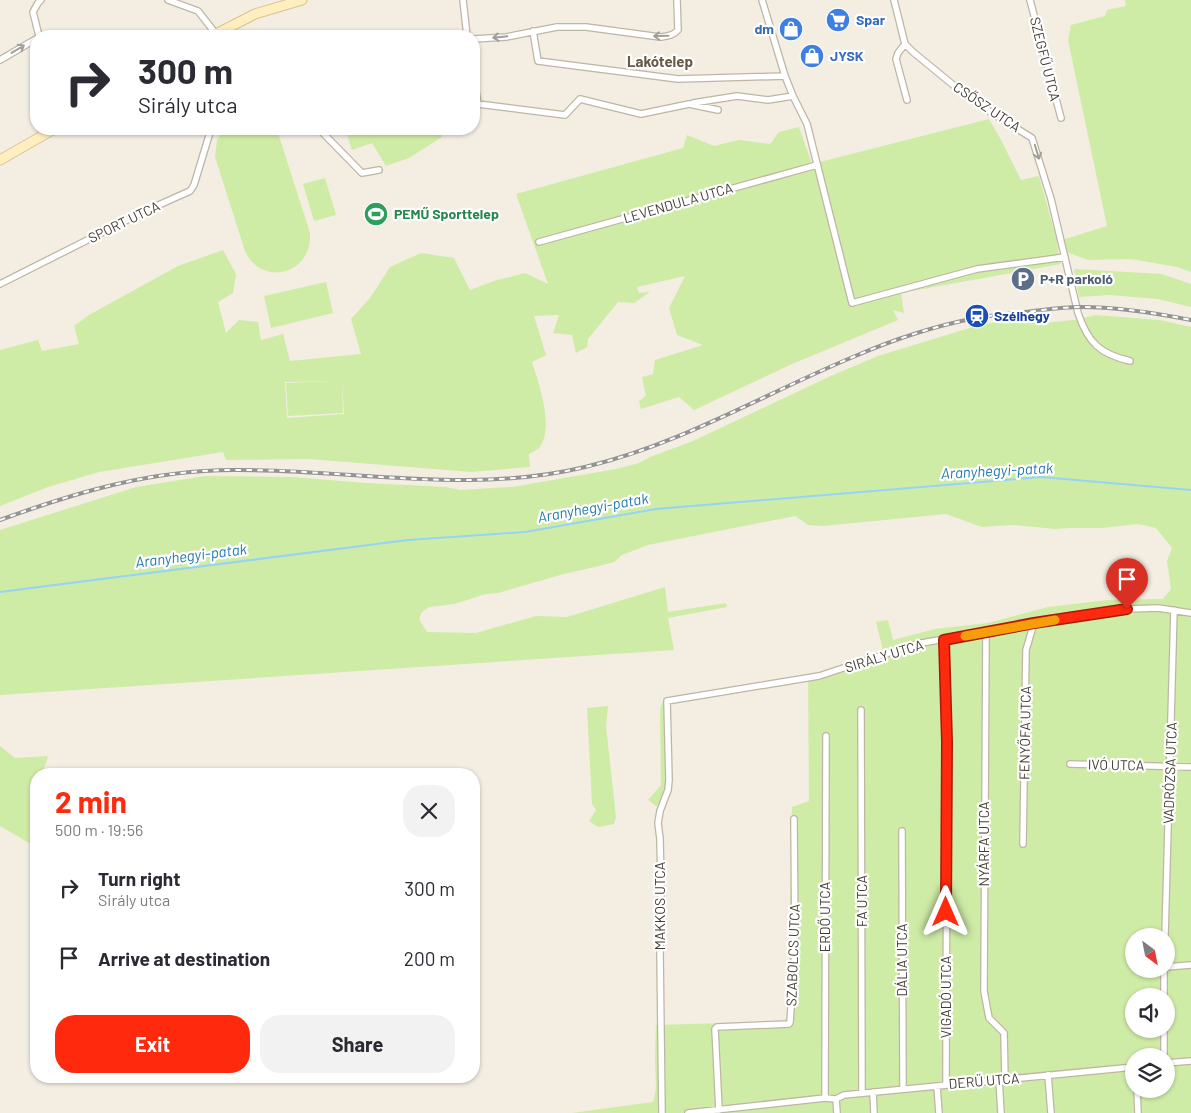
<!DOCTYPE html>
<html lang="en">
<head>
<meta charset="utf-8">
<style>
  body { margin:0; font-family:Barlow,sans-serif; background:#f2f2f3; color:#2b2b33; height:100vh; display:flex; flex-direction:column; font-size:19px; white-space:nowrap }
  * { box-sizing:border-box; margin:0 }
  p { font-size:16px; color:#7c7c81 }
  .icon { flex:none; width:28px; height:28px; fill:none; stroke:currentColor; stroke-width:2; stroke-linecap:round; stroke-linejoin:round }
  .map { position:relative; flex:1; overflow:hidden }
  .sheet { position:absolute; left:30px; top:768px; width:450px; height:315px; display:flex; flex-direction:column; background:#fff; border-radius:20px; box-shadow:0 1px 4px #0004 }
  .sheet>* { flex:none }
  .guide { position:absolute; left:30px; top:30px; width:450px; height:105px; border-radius:20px; box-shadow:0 1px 4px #0004; background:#fff; color:#2b2b33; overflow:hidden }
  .needle { width:32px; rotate:148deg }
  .fabs { position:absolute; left:1125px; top:928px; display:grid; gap:10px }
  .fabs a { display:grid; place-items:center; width:50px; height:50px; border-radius:50%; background:#fff; box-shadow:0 1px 4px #0004; font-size:25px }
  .pin { position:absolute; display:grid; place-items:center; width:42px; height:42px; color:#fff; margin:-51px -21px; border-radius:50% 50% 50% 0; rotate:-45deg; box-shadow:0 0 5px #0007 }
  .pin .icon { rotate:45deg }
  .me { position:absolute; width:55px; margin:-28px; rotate:0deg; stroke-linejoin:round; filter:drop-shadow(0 0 4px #0008) }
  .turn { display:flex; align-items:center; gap:18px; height:105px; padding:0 25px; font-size:22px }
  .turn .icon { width:65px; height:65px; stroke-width:2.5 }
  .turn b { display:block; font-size:35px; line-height:42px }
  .round { display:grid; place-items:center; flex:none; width:52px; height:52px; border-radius:20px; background:#f2f2f3 }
  .headline { display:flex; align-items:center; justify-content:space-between; height:85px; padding:0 25px }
  h1 { font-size:30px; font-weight:700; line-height:38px; color:#ff290d }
  .cta { display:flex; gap:10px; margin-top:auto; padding:10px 25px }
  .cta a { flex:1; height:58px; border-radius:20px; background:#ff290d; color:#fff; font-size:20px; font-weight:700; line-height:58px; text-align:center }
  .cta a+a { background:#f2f2f3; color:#2b2b33 }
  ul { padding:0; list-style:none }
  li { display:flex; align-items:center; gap:15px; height:70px; padding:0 25px }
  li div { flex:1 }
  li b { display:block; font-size:19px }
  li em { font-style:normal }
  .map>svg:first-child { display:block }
  .green { fill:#cfeca6; fill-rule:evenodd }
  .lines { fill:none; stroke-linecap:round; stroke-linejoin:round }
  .stream { stroke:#97d3f7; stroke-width:2 }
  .street-casing { stroke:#bfb5a4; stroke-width:8 }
  .secondary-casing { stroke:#dac48f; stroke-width:11 }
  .street { stroke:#fff; stroke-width:5.5 }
  .secondary { stroke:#ffeec0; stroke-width:9 }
  .rail-casing { stroke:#939393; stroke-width:4 }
  .rail { stroke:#fff; stroke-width:2; stroke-dasharray:5.5; stroke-linecap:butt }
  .oneway { stroke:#a29e98 }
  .route-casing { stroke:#a61b08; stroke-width:12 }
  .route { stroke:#ff290d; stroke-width:9 }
  .slow { stroke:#f59e0b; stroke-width:9 }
  .labels { text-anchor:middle; stroke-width:4.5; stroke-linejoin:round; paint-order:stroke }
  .shop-label { font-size:14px; font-weight:bold; fill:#366cbe; stroke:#fff; text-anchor:start }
  .street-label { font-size:14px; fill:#453d32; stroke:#fff }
  .leisure-label { font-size:14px; font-weight:bold; fill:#27864d; stroke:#fff; text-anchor:start }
  .service-label { font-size:14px; font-weight:bold; fill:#4e5e75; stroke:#fff; text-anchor:start }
  .transit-label { font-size:14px; font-weight:bold; fill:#164399; stroke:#fff; text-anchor:start }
  .neighbourhood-label { font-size:15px; font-weight:bold; fill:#685a48; stroke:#fff }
  .water-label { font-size:15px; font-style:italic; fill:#217ab1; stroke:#fff }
</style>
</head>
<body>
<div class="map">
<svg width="1191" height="1113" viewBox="0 0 1191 1113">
  <rect width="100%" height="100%" fill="#f3ede2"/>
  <path class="green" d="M1125 0H1191V272L1177 267 1131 259 1088 260 1064 251 1062 240 1107 226 1068 40 1071 25 1105 16 1107 10 1126 6Z
    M989 119 1000 138 1021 180 1039 176 1057 241 1058 252 1061 264 901 293 904 313 893 310 898 320 792 364 694 410 679 397 641 409 639 401 646 396 642 377 653 374 655 360 703 345 677 335 669 308 685 276 637 287 639 293 650 292 634 303 618 302 588 339 587 347 576 353 572 335 553 333 559 315 534 316 546 355 532 362C539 384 555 428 539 448 537 450 531 453 529 454L530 467 471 472 309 459 226 460 223 452 99 472 48 487 0 506V350L38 340 42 351 79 344 74 326 89 315 178 266 223 250 236 274 233 293 218 302 226 333 239 320 258 322 261 340 283 334 290 361 361 354 351 319 370 298 390 267 421 253 454 258 470 290 494 281 525 273 548 284 516 194 683 148 687 135 714 146 739 140 770 144 779 132 799 127 812 164ZM342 380 344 414 287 418 285 382 332 381 286 383 288 416 343 413Z
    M224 129H274L279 136 310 233C313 274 262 288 245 251L215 157 217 140Z
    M345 129H440L442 137 409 158 386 166 372 143 352 150Z
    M325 178 336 215 314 221 303 184Z
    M1074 269 1162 274 1191 284V307L1158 299 1110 295 1079 297Z
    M326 282 333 313 271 328 264 296Z
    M1096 315 1160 320 1191 327V1113H572L653 1102 656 1089 655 1057 656 1025 784 1021 788 1017 792 807 809 801 808 678 884 654 876 622 888 620 893 640 935 629 988 623 1048 607 1108 600 1163 599 1171 589 1167 561 1172 548 1156 528 1138 524 1102 528H1071L1055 529 1013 525 982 527 946 514 823 526 808 525 795 516 648 545 622 555 614 562 599 566 564 574 498 593 486 594 454 604 429 607 422 612 419 619 427 632 476 633 536 616 567 617 665 587 668 612 726 603 727 607 668 618 674 650 0 695V530L136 487 205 476 293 477 366 483 446 487 460 490 512 487 616 469 639 463 650 457 693 441 833 375 878 356 976 326 1008 320 1043 323 1074 320ZM1134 936H1166V969H1134ZM1134 996H1166V1029H1134ZM1134 1056H1166V1089H1134Z
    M663 701H667L665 794 659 805 656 806 648 800 661 785 660 709Z
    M608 706 606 726 616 817 614 824 598 827 589 821 596 810 592 804 587 708Z
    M0 746 15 758 48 756 44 769 48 774H36V847L0 826Z"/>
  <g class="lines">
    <path class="stream" d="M0 592 408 540 525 532 656 509 1041 477 1191 490"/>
    <g class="street-casing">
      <path id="street" d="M168 0 198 11 216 34
        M463 0 467 36
        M762 0 785 76 793 96 807 124 852 303 977 269 1065 257
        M894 0 905 44 913 52 963 93 989 111 1032 138 1051 199 1078 313C1088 343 1100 354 1130 361
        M1030 0 1061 118
        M226 28 233 36
        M533 31 538 61 678 79 785 76
        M39 36 33 12 38 3 41 0
        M474 39 506 37 557 27H586L660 37C667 36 673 36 678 30L677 0
        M905 44 898 53 896 59 907 100
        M0 60 36 39
        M474 78 478 104 565 115 580 99 641 114 689 104 718 110
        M693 103 737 96 768 100 793 96
        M319 129 362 173 379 170
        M539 242 817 165
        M0 284 143 212 190 191 194 185 211 129
        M986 632 984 991 989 1018 1004 1033 1005 1079
        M944 640 947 742 946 1085
        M861 710 862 1093
        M1070 764 1191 767
        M902 831 903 1089
        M1023 844 1026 650 1034 623
        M1165 936 1174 610
        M1166 967 1191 965
        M1164 969V996
        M1164 1029V1056
        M1166 1063 1191 1061
        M1048 1075 1051 1113
        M999 1079 1001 1113
        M937 1086 939 1113
        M1137 1089 1138 1113
        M873 1092 874 1113
        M825 1098 826 736
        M836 1099 844 1095 1134 1067
        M836 1099 837 1113
        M719 1110 715 1029 717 1027 789 1024 790 1022 795 949 794 819
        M662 1113 660 952 661 885 660 839 658 823 660 811 668 790 669 780 667 701 819 676 916 644 1034 623 1127 609 1158 608 1191 613
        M688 1113 825 1098 836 1099"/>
    </g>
    <g class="secondary-casing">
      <path id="secondary" d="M212 36 255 14 302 0
        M0 160 54 129"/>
    </g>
    <use href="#street" class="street"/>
    <use href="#secondary" class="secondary"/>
    <g class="rail-casing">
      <path id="rail" d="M0 520C77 492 151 470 234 470 351 469 469 495 585 467 679 445 764 394 853 357 892 340 934 326 976 318 992 315 1009 314 1025 312 1044 310 1062 307 1081 307 1118 307 1155 313 1191 320"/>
    </g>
    <use href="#rail" class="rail"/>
  </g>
  <defs><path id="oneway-shaft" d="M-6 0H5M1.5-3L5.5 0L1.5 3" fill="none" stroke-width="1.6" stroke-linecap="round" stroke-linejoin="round" transform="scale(1.25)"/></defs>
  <g class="oneway">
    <use href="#oneway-shaft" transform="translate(661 36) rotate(179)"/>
    <use href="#oneway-shaft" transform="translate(500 37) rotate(174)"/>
    <use href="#oneway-shaft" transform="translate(18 49) rotate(-31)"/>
    <use href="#oneway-shaft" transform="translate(1037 152) rotate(73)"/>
  </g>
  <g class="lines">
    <g class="route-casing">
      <path id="route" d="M946 912 947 742 944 640 1034 623 1127 609"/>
    </g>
    <use href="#route" class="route"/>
    <path class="slow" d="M965 636 1055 620"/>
  </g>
  <defs>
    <g id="supermarket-disc" transform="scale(1.25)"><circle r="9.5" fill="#3f7fe0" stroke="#fff"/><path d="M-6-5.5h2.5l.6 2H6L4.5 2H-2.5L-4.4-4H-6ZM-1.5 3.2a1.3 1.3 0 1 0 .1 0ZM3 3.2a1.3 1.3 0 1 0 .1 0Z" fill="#fff"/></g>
    <g id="shop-disc" transform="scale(1.25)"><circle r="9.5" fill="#3f7fe0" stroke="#fff"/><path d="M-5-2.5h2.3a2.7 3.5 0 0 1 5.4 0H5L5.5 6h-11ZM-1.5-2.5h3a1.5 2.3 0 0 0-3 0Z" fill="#fff"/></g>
    <g id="stadium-disc" transform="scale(1.25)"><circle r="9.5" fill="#2e9e5b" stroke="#fff"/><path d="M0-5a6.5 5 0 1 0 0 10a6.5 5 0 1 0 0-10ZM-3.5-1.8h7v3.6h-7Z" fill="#fff"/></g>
    <g id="parking-disc" transform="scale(1.25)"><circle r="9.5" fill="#5c6f8a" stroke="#fff"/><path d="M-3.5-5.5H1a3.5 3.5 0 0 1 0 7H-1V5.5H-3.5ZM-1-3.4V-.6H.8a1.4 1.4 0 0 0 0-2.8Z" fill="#fff"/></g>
    <g id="station-disc" transform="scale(1.25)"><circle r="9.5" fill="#1a4fb4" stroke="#fff"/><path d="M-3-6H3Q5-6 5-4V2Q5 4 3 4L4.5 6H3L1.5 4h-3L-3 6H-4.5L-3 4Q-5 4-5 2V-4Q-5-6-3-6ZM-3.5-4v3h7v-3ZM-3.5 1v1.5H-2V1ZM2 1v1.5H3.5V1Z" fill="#fff"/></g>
  </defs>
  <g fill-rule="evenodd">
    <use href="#supermarket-disc" x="838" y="20"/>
    <use href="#shop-disc" x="791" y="29"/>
    <use href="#shop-disc" x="812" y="56"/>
    <use href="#stadium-disc" x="376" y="214"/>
    <use href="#parking-disc" x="1023" y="279"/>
    <use href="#station-disc" x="977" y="316"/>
  </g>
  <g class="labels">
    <g class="shop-label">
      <text x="856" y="25">Spar</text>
      <text x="774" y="34" text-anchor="end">dm</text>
      <text x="830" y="61">JYSK</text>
    </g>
    <g class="street-label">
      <text transform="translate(1045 59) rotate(76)" y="5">SZEGFŰ UTCA</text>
      <text transform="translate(987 107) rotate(34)" y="5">CSŐSZ UTCA</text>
      <text transform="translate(678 203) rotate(-16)" y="5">LEVENDULA UTCA</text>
      <text transform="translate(124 222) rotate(-26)" y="5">SPORT UTCA</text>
      <text transform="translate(884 656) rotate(-17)" y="5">SIRÁLY UTCA</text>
      <text transform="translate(1025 733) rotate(-89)" y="5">FENYŐFA UTCA</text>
      <text transform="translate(1116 765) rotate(1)" y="5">IVÓ UTCA</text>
      <text transform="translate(1170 773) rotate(-88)" y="5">VADRÓZSA UTCA</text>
      <text transform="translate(984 844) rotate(-90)" y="5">NYÁRFA UTCA</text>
      <text transform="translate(862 901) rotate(-90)" y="5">FA UTCA</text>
      <text transform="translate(660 906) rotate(-90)" y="5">MAKKOS UTCA</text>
      <text transform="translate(825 917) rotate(-90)" y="5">ERDŐ UTCA</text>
      <text transform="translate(793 955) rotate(-88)" y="5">SZABOLCS UTCA</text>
      <text transform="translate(902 960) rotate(-90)" y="5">DÁLIA UTCA</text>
      <text transform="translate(946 997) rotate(-90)" y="5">VIGADÓ UTCA</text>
      <text transform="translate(984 1081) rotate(-5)" y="5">DERŰ UTCA</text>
    </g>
    <g class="leisure-label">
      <text x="394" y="219">PEMŰ Sporttelep</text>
    </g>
    <g class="service-label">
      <text x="1040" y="284">P+R parkoló</text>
    </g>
    <g class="transit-label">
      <text x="994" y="321">Szélhegy</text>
    </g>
    <g class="neighbourhood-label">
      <text x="660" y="67">Lakótelep</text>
    </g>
    <g class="water-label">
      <text transform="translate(997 471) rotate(-3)" y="5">Aranyhegyi-patak</text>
      <text transform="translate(593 508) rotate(-10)" y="5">Aranyhegyi-patak</text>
      <text transform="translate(191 556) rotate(-7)" y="5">Aranyhegyi-patak</text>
    </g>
  </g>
</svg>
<div class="fabs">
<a><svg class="needle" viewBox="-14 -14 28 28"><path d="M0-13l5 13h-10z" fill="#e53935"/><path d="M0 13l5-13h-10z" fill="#7c7c81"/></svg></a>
<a><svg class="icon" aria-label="sound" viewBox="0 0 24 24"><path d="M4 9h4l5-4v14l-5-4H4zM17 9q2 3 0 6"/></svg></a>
<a><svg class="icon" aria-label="layers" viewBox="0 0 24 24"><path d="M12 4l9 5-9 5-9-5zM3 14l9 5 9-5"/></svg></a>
</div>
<div class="pin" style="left:1127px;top:609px;background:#d93025"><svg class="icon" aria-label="arrive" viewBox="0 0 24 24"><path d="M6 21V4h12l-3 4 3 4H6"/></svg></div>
<svg class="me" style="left:946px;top:912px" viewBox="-20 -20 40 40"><path d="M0-17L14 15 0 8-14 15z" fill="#ff290d" stroke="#fff" stroke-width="4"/></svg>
<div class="guide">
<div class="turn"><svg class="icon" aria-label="right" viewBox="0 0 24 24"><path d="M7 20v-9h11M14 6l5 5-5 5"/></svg><div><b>300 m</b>Sirály utca</div></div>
</div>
<section class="sheet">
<div class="headline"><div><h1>2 min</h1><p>500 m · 19:56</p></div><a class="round"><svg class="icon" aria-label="close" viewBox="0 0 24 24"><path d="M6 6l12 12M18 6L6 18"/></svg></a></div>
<ul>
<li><svg class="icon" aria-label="right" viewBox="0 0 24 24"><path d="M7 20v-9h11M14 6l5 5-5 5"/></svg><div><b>Turn right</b><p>Sirály utca</p></div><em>300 m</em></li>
<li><svg class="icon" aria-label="arrive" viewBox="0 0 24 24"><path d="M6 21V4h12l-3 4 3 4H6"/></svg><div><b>Arrive at destination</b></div><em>200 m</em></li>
</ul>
<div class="cta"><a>Exit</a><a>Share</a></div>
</section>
</div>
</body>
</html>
